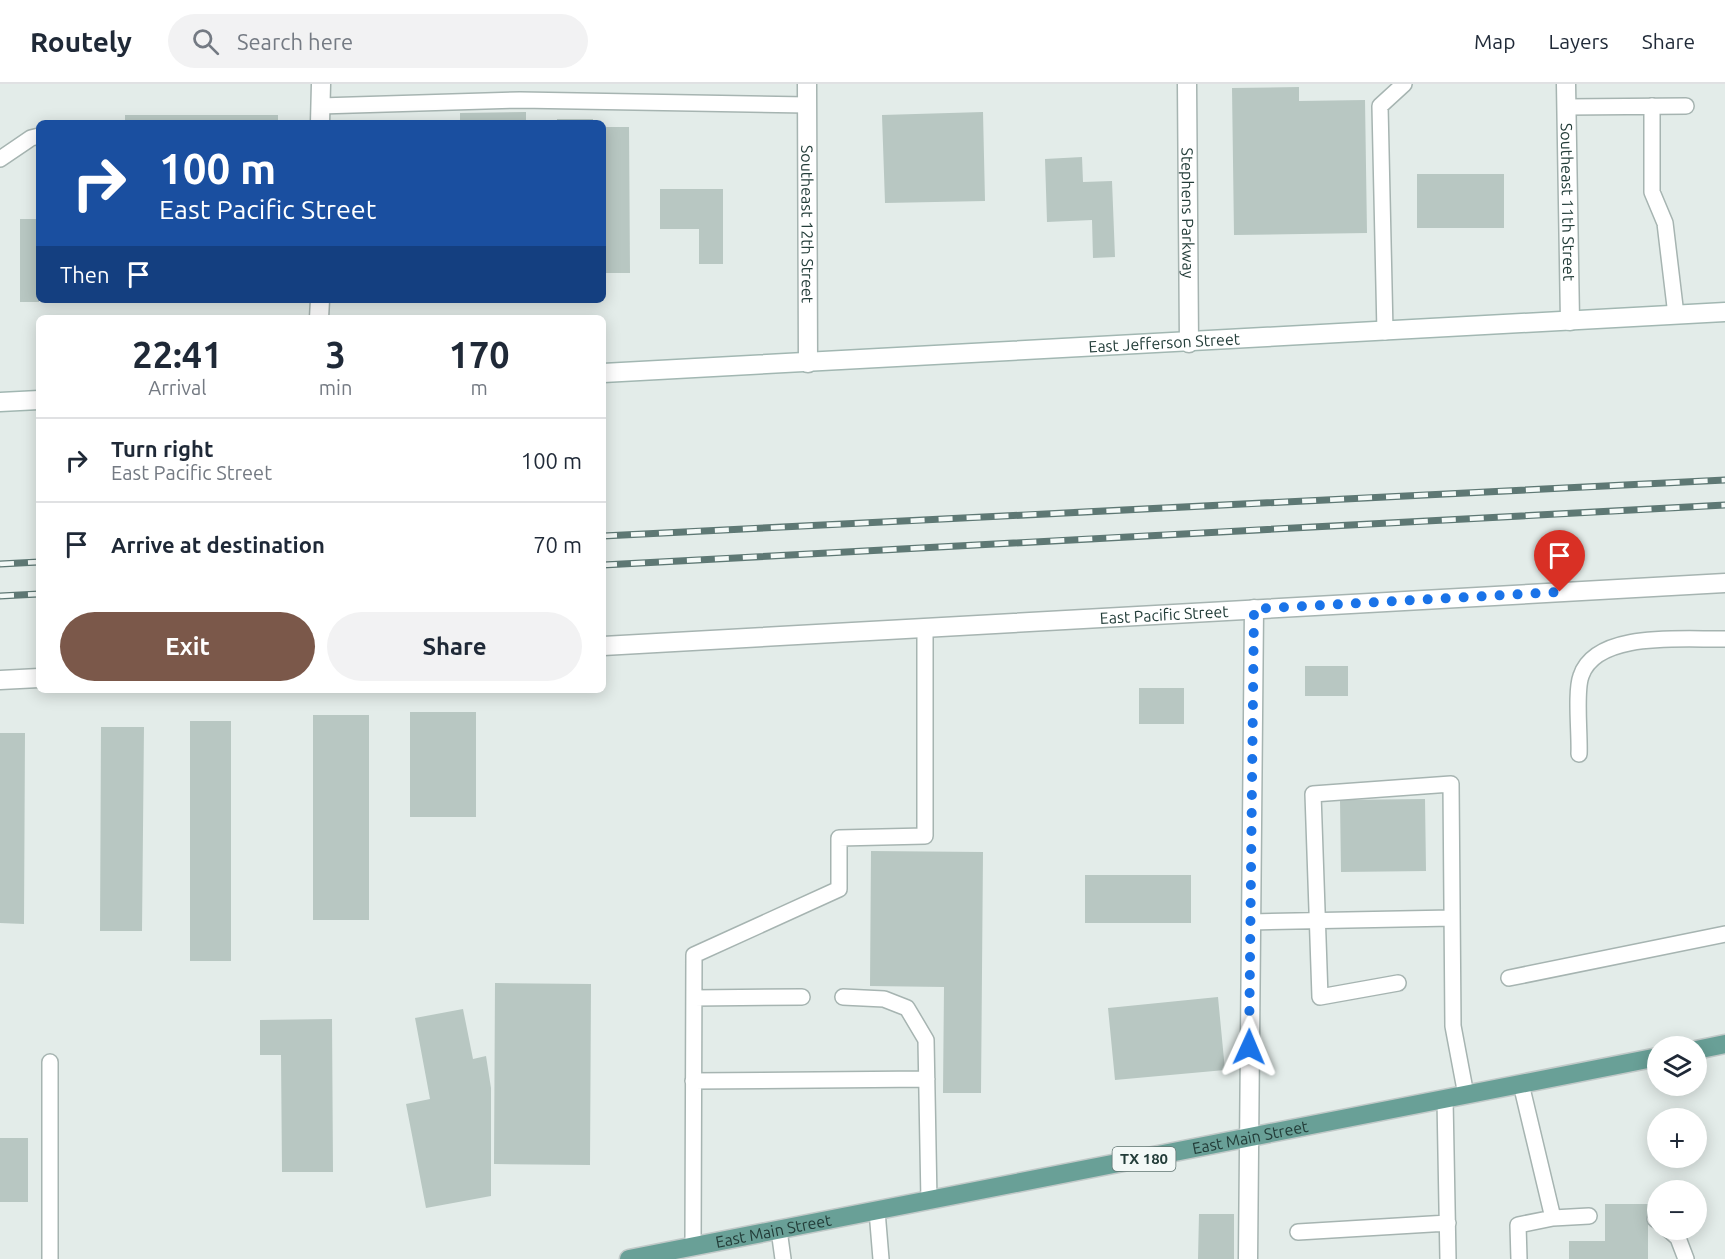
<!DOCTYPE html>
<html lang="en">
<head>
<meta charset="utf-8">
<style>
  body { margin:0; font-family:Ubuntu,sans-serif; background:#f2f2f3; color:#1f2937; height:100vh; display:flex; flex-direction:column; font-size:22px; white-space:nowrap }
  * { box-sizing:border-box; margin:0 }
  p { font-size:20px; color:#747a83 }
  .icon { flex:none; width:33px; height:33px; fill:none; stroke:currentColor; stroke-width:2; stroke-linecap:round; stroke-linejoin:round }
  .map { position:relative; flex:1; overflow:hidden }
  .side { position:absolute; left:36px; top:231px; width:570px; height:378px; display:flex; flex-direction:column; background:#fff; border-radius:9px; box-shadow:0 3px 15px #0003 }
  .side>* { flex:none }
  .top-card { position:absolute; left:36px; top:36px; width:570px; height:183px; border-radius:9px; box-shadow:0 3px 15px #0003; background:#1a4fa0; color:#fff; overflow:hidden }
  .fabs { position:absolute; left:1647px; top:952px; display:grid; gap:12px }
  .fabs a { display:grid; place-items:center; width:60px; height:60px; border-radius:50%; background:#fff; box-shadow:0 3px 15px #0003; font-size:30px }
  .pin { position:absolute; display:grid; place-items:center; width:51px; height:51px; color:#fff; margin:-62px -26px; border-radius:50% 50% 50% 0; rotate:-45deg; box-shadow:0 0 6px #0007 }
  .pin .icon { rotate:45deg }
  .me { position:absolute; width:66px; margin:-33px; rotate:1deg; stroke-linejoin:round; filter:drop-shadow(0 0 4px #0008) }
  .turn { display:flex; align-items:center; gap:21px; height:126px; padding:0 24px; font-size:27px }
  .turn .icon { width:78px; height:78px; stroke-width:2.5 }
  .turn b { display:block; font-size:42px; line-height:51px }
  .then { display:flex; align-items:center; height:57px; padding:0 24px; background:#0003; gap:12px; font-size:22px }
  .eta { display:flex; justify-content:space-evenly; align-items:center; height:102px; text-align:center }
  .eta b { font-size:36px; font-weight:700; line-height:42px }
  .button { display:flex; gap:12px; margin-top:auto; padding:12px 24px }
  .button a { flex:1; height:69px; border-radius:36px; background:#7b584a; color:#fff; font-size:24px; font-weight:700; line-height:69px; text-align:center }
  .button a+a { background:#f2f2f3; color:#1f2937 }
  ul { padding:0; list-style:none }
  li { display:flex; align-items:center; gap:18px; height:84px; padding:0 24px; border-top:2px solid #e0e1e3 }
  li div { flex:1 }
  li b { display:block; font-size:22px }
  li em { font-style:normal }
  header { display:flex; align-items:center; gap:36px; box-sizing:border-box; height:84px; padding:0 30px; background:#fff; border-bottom:2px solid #e0e1e3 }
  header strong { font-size:28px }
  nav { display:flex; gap:33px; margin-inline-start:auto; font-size:21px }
  .search { width:420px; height:54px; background:#f2f2f3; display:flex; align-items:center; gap:15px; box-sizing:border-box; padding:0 21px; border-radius:33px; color:#747a83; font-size:22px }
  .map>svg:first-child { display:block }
  .building { fill:#b8c7c2 }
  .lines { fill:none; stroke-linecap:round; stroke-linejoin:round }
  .lane-casing { stroke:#a6b4b1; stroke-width:18 }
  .street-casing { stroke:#a6b4b1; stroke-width:21 }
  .secondary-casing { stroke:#a2b7b2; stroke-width:21 }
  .primary-casing { stroke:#c1c9c8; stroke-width:21 }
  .lane { stroke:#fff; stroke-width:15 }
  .street { stroke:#fff; stroke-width:18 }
  .secondary { stroke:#fff; stroke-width:18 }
  .primary { stroke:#69a097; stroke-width:18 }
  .rail-casing { stroke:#5e7874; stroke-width:7 }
  .rail { stroke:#f3f9f7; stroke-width:4.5; stroke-dasharray:14; stroke-linecap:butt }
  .route { stroke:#1a73e8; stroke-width:10; stroke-dasharray:0 18 }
  .labels { text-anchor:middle; stroke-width:5; stroke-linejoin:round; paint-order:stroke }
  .shield { fill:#f3f9f7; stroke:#617572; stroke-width:1.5 }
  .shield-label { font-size:15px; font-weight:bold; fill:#233d39 }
  .street-label { font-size:16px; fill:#233d39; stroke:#f3f9f7 }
</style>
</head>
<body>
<header>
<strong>Routely</strong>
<div class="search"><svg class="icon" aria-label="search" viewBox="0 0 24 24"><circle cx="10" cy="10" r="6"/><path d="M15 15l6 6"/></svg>Search here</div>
<nav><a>Map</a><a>Layers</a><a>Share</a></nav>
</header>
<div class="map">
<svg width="1725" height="1175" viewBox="0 0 1725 1175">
  <rect width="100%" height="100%" fill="#e3ece9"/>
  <path class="building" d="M1299 3V17L1365 16 1367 149 1234 151 1232 4Z
    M526 28V39H460V29Z
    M983 28 985 117 885 119 882 31Z
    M125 31H278V39H125Z
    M557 35H593V39H557Z
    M603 43H629L630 189H603Z
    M1082 73 1083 98 1112 97 1115 173 1093 174 1092 136 1047 138 1045 75Z
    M1417 90H1504V144H1417Z
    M660 105H723V180H699V145H660Z
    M20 135H39V218H20Z
    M1305 582H1348V612H1305Z
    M1139 604H1184V640H1139Z
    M410 628H476V733H410Z
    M313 631H369V836H313Z
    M190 637H231V877H190Z
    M101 643H144L142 847H100Z
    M0 649H25L24 840 0 839Z
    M1425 715 1426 787 1341 788 1340 716Z
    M871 767 983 768 981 1009H943L944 903 870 902Z
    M1085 791H1191V839H1085Z
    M495 899 591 900 590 1081 494 1080Z
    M1218 913 1225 986 1115 996 1108 924Z
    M463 925 473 975 486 972 491 1004V1112L426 1124 406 1020 430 1015 415 934Z
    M332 935 333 1088H282L281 971H260V936Z
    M0 1054H28V1118H0Z
    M1605 1120H1648V1175H1569V1157H1605Z
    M1199 1130H1234V1175H1198Z"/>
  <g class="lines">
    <g class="lane-casing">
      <path id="lane" d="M320 22 520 16 807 21
        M1652 22V108L1665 139 1676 231
        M1567 23 1686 22
        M0 75 31 54 39 52
        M1385 248 1380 22 1404 0
        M1579 670C1580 651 1575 608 1581 592 1596 546 1686 556 1725 555
        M1251 838 1452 834
        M1509 894 1725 850
        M1398 899 1320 913 1313 710 1451 700 1453 942 1466 1011
        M843 913 884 915 907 924 926 956 929 1117
        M694 914 802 913
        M50 978V1175
        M693 997 927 995
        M1445 1015 1448 1175
        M877 1127 881 1175
        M1553 1134 1589 1132
        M1655 1135 1658 1137
        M779 1146 783 1175
        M1669 1146 1678 1154 1686 1175
        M1298 1148 1448 1139
        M693 1163 694 871 839 805V754L925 752V544
        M1519 1175 1518 1141 1553 1134 1521 1000"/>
    </g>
    <g class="street-casing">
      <g id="street">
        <path id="s1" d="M807 0 808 279"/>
        <path id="s2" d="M1187 0 1189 259"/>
        <path id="s3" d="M1566 0 1570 237"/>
        <path d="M320 39 321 0"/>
        <path d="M319 234 320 216"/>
        <path id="s4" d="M603 562 1725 499"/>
        <path d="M0 596 39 594"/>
        <path d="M1248 1175 1254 525"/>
      </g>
    </g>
    <g class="secondary-casing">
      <g id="secondary">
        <path id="s5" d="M603 289 1725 228"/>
        <path d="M0 318 39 316"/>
      </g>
    </g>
    <g class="primary-casing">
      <g id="primary">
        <path d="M1696 966 1725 960"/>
        <path id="s6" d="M629 1175 1658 973"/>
      </g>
    </g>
    <use href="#lane" class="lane"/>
    <use href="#street" class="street"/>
    <use href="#secondary" class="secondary"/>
    <use href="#primary" class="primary"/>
    <g class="rail-casing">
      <path id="rail" d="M603 452 1725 396
        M0 480 39 478
        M603 481 1725 421
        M0 512 39 510"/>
    </g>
    <use href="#rail" class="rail"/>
  </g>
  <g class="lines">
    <path class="route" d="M1249 963 1254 525 1560 508"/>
  </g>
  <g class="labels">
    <rect class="shield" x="1112.5" y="1063" width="63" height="24" rx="4.5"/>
    <g class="shield-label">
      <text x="1144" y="1080">TX 180</text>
    </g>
    <g class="street-label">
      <text dy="6" stroke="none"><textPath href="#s3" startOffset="118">Southeast 11th Street</textPath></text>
      <text dy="6" stroke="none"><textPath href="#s2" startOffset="129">Stephens Parkway</textPath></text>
      <text dy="6" stroke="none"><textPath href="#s1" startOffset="140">Southeast 12th Street</textPath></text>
      <text dy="6" stroke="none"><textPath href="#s5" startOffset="562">East Jefferson Street</textPath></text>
      <text dy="6" stroke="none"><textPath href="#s4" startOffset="562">East Pacific Street</textPath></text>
      <text dy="6" stroke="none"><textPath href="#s6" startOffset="633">East Main Street</textPath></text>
      <text dy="6" stroke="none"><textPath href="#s6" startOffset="147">East Main Street</textPath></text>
    </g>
  </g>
</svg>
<div class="fabs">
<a><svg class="icon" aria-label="layers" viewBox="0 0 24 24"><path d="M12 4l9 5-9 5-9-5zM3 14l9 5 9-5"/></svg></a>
<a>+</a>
<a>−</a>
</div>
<div class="pin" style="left:1560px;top:508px;background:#d93025"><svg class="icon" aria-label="arrive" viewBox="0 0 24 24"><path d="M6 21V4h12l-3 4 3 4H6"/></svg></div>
<svg class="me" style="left:1249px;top:963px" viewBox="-20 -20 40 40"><path d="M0-17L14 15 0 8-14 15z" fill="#1a73e8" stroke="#fff" stroke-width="4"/></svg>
<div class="top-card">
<div class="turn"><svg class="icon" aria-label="right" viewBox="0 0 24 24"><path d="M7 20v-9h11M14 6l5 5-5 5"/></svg><div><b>100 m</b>East Pacific Street</div></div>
<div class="then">Then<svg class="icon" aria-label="arrive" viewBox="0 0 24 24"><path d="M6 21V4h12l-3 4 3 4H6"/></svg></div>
</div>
<section class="side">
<div class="eta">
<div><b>22:41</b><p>Arrival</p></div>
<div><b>3</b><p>min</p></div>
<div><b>170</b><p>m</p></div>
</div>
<ul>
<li><svg class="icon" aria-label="right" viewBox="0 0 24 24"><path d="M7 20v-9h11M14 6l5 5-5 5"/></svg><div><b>Turn right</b><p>East Pacific Street</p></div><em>100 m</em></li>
<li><svg class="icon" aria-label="arrive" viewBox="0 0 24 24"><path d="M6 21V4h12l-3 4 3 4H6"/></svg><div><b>Arrive at destination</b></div><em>70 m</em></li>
</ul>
<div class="button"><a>Exit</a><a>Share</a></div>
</section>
</div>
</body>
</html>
